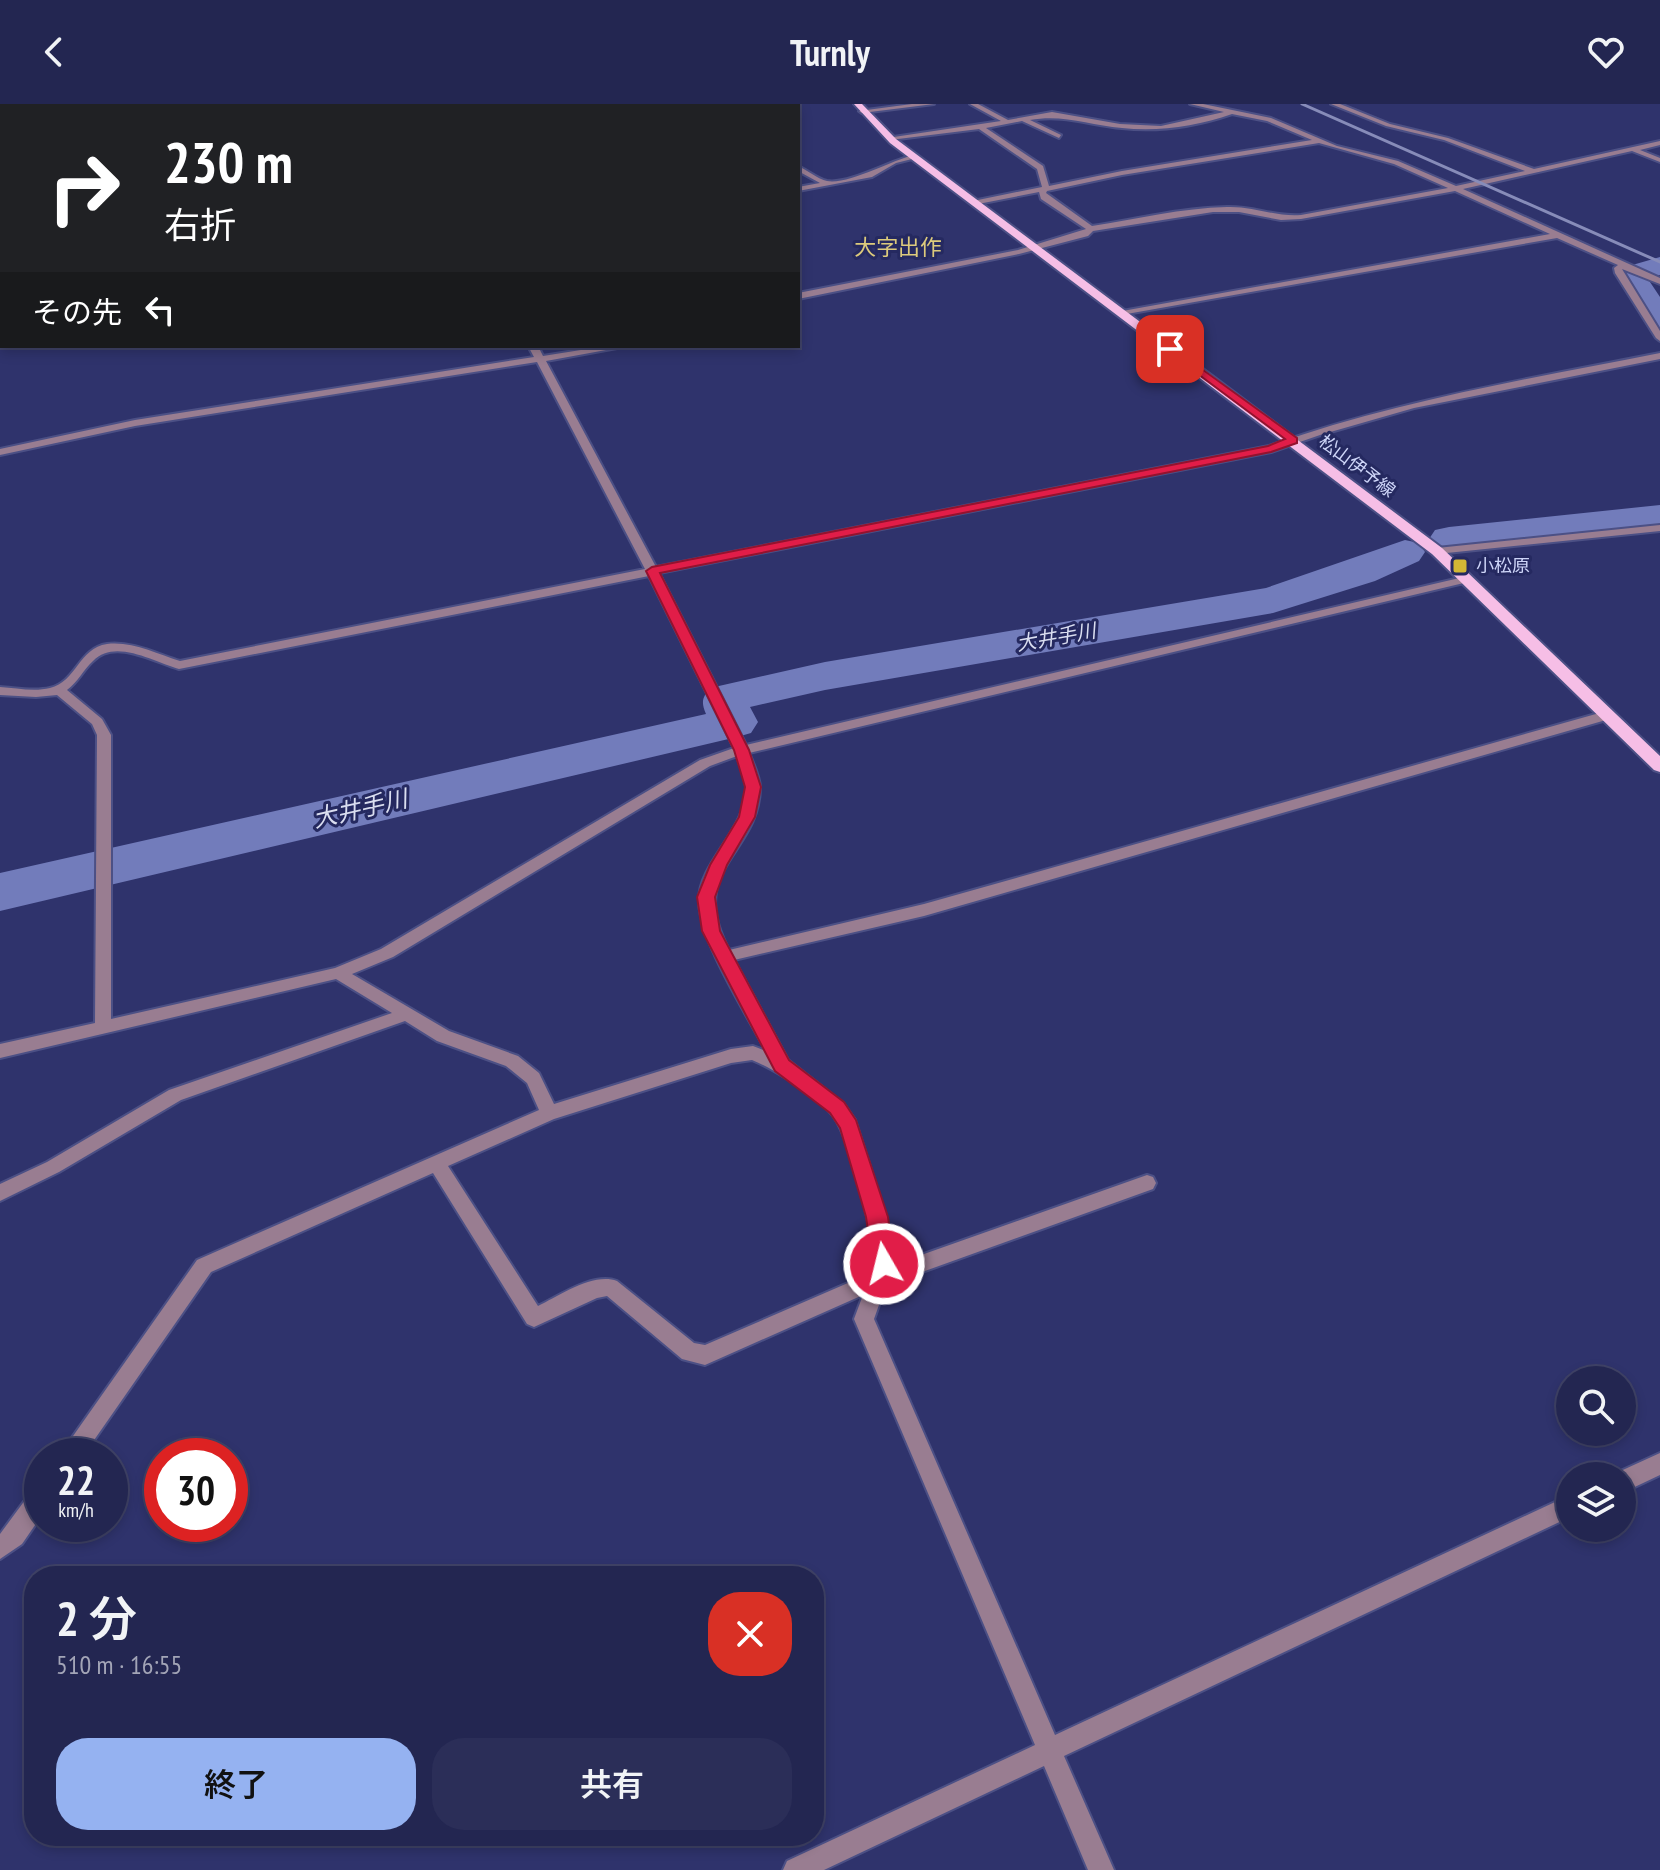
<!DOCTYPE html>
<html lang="ja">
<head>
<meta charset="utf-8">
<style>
  body { margin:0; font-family:"PT Sans Narrow","Noto Sans JP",sans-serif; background:#2b2e58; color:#f1f3f6; height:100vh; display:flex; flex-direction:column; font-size:30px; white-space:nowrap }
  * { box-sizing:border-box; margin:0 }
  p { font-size:26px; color:#a3a5b7 }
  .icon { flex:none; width:44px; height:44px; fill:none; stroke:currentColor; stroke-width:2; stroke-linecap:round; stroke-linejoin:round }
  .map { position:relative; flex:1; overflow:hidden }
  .panel { position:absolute; left:24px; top:1462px; width:800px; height:280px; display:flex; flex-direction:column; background:#232651; border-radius:32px; box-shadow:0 4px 12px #0003,0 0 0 2px #404368 }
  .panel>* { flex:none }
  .top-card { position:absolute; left:0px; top:0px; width:800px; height:244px; box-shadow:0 4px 12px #0003,0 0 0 2px #404368; background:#202124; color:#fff; overflow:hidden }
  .tools { position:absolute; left:1556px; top:1262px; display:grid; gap:16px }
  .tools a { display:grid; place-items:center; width:80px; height:80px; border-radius:50%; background:#232651; box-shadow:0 4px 12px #0003,0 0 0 2px #404368; font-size:40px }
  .speed { position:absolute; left:24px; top:1334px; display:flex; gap:16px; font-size:40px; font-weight:700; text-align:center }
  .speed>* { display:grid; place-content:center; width:104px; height:104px; border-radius:50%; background:#232651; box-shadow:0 4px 12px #0003,0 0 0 2px #404368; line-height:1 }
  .speed small { font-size:20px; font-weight:400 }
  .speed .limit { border:12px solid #d22; background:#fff; color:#111 }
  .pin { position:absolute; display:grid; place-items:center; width:68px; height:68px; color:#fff; margin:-34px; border-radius:16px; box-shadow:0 4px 12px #0006 }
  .me { position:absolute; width:88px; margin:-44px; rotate:352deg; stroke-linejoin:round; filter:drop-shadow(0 0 6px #0008) }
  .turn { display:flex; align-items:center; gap:28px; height:168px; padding:0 32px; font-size:36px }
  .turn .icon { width:104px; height:104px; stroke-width:2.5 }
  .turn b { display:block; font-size:56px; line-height:68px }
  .then { display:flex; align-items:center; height:76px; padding:0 32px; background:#0003; gap:16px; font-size:30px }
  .round { display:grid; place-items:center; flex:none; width:84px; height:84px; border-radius:32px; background:#2b2e58 }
  .overview { display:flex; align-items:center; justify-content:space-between; height:136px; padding:0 32px }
  h1 { font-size:48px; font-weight:600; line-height:60px }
  .action { display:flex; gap:16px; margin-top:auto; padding:16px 32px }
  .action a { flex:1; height:92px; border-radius:32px; background:#95b2f1; color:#111; font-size:32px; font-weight:600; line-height:92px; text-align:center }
  .action a+a { background:#2b2e58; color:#f1f3f6 }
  header { display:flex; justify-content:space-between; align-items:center; height:104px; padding:0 32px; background:#232651; font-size:36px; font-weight:600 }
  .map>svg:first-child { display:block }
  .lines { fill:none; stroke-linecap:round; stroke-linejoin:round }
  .river { fill:#727cbb; fill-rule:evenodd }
  .street-casing { stroke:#4c5085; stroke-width:4 }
  .secondary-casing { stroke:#4c5085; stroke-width:4 }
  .primary-casing { stroke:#4c5085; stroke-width:4 }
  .street { fill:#997d91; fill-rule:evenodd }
  .secondary { fill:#cda2c1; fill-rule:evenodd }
  .primary { fill:#f6bee6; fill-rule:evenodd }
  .rail { stroke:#878cb9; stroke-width:3 }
  .route { fill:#e11d48; stroke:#92132f; stroke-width:2 }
  .poi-dot { fill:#d2b735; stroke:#252960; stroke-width:3 }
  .labels { text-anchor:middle; stroke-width:6; stroke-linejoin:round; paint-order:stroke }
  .far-street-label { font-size:18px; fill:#ced5f8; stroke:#252960 }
  .far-poi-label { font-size:18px; fill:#ced5f8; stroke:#252960; text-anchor:start }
  .far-water-label { font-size:20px; font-style:italic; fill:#dadef0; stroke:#252960 }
  .far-quarter-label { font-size:22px; fill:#dcca7c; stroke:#252960 }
  .water-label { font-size:24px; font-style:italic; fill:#dadef0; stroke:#252960 }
</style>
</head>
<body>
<header><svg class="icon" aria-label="back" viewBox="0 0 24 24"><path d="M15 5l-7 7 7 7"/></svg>Turnly<svg class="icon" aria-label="heart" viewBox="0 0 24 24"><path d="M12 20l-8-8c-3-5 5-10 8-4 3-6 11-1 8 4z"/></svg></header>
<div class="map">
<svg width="1660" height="1766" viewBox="0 0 1660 1766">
  <rect width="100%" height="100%" fill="#2f336c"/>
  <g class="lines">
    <path class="river" d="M1660 153V171L1648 175 1660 193V226L1649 223 1618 175 1622 164Z
      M1660 401V425L1449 447 1435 444 1429 435 1435 426 1449 423Z
      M1405 436 1419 439 1425 448 1419 457 1375 477 1273 509 825 586 750 603 758 618 751 629 737 633 0 807V769L706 610C701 598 702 594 710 584L825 558 1266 484Z"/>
    <g class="street-casing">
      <path id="street" d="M188 0H194L195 2H189Z
        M774 0H781L783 2H776Z
        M912 0H934L862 9 859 7Z
        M970 0H978L1008 16 1052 8 1120 20 1161 22 1224 8 1190 0H1203L1271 14 1337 42 1398 57 1456 82 1525 67 1444 36 1386 22 1331 0H1340L1390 20 1448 34 1534 65 1660 37V41L1640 46 1660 54V58L1632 47 1463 85 1660 174V180L1622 165 1660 227V237L1656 234 1615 169 1614 164 1618 161 1557 134 1121 211 1117 208 1550 130 1455 87 1301 115 1281 116 1239 108H1213L1093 127 1088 132 1019 150 798 195V189L1018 146 1086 125 1041 95 1039 88 973 101V97L1042 83 1037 65 979 25 890 36 887 34 1001 17ZM1232 10 1267 17 1312 36 1122 67 1049 82 1043 62 986 24 1022 17 1059 34 1061 31 1030 16C1063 10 1089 21 1122 24 1159 28 1197 22 1232 10ZM1319 39 1394 60 1448 84 1301 111C1275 113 1253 102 1227 103 1182 104 1137 115 1092 122L1046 89 1047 87 1122 71Z
        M0 42H2V46H0Z
        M914 51 916 54 896 59 872 73 798 87V83L820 79 798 67V62C807 66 818 75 827 77 848 81 892 56 914 51Z
        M2 210V216L0 217V211Z
        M528 242H538L543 252 606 242H628L546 257 656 463 1269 342C1396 297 1528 275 1660 249V255L1414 304 1320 331 1271 348 659 469 746 641 1468 472 1474 475 1468 478 749 649C753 659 760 673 760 684 759 750 685 764 729 846L924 800 1603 608H1613L1615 611 1613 614 924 812 734 856 788 956 843 999 855 1016 886 1113 893 1161 1147 1071 1153 1073 1156 1079 1153 1085 886 1181 874 1215 1055 1631 1570 1391V1413L1064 1652 1114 1766H1088L1044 1662 824 1766H783L787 1757 1035 1641 854 1215 863 1191 705 1261 682 1255 607 1192 597 1194 534 1223 527 1220 433 1069 211 1168 83 1352H59L197 1156 539 1006 527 979 506 962 437 937 405 917 181 996 59 1068 0 1097V1080L47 1058 169 986 392 909 336 875 0 954V940L95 919 97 631 92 620 57 591 36 593 0 591V583C16 584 34 588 50 584 76 578 79 544 107 540 132 537 157 550 180 557L645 465 537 258 135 322 0 351V345L135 316 534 253ZM649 472 734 644 700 656 381 845 335 864 111 915V631L102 615 67 586C78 578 83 566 93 557 115 534 154 558 179 565ZM737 652C740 662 745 673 746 682 749 723 699 758 699 796 699 836 746 909 766 947L753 942 731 945 554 1000 539 969 518 952 449 927 352 870 393 853 710 662ZM752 956C776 966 818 992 834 1013 850 1034 880 1145 871 1169L705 1241 694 1239 617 1177C593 1168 559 1192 538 1202L448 1062 554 1015 731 959Z
        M1660 421V427L1437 450 1431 447 1437 444Z
        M1660 1349V1371L1622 1389V1372L1614 1370Z
        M42 1381V1411L22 1440 0 1455V1430L34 1384Z"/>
    </g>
    <g class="secondary-casing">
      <path id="secondary" d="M0 2H2V6H0Z"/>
    </g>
    <g class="primary-casing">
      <path id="primary" d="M854 0H862L896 35 1442 444 1660 652V668L1654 666 1432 450 890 39Z"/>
    </g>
    <use href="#street" class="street"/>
    <use href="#secondary" class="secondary"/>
    <use href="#primary" class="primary"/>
    <path class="rail" d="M1302 0 1660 158"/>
  </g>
  <path class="route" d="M1170 242 1297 334V339L1271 348 660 469 749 646 761 683 755 713 727 761 715 793 720 827 789 956 844 998 856 1016 888 1113 895 1160 892 1167 884 1169 876 1167 873 1160 866 1113 840 1024 830 1009 775 967 702 827 697 793 710 761 739 713 745 683 734 646 646 467 652 463 1268 342 1285 335 1167 247 1165 245Z"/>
  <rect class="poi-dot" x="1452" y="454" width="16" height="16" rx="4"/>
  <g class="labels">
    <g class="far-street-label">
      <text transform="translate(1357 362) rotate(37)" y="6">松山伊予線</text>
    </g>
    <g class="far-poi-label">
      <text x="1476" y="468">小松原</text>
    </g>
    <g class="far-water-label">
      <text transform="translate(1056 533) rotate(-10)" y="7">大井手川</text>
    </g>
    <g class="far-quarter-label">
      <text x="898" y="151">大字出作</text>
    </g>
    <g class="water-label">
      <text transform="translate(360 705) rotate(-13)" y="8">大井手川</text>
    </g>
  </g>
</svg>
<div class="tools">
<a><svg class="icon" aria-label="search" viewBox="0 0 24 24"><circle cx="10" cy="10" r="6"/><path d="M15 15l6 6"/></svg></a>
<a><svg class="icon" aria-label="layers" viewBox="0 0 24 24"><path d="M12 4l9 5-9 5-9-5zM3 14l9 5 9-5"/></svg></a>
</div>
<div class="speed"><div>22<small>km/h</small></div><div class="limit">30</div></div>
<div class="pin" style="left:1170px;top:245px;background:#d93025"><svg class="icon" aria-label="arrive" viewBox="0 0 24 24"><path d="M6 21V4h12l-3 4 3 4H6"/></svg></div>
<svg class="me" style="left:884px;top:1160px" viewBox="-20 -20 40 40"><circle r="17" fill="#e11d48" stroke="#fff" stroke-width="3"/><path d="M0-11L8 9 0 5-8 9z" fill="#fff"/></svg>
<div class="top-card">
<div class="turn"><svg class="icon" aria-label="right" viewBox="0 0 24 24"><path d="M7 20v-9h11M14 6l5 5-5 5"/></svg><div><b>230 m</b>右折</div></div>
<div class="then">その先<svg class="icon" aria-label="left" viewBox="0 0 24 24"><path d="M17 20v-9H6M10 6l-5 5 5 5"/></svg></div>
</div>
<section class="panel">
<div class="overview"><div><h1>2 分</h1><p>510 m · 16:55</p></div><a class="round" style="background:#d93025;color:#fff"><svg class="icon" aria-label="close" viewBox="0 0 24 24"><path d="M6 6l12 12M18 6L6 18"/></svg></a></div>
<div class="action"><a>終了</a><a>共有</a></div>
</section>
</div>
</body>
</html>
